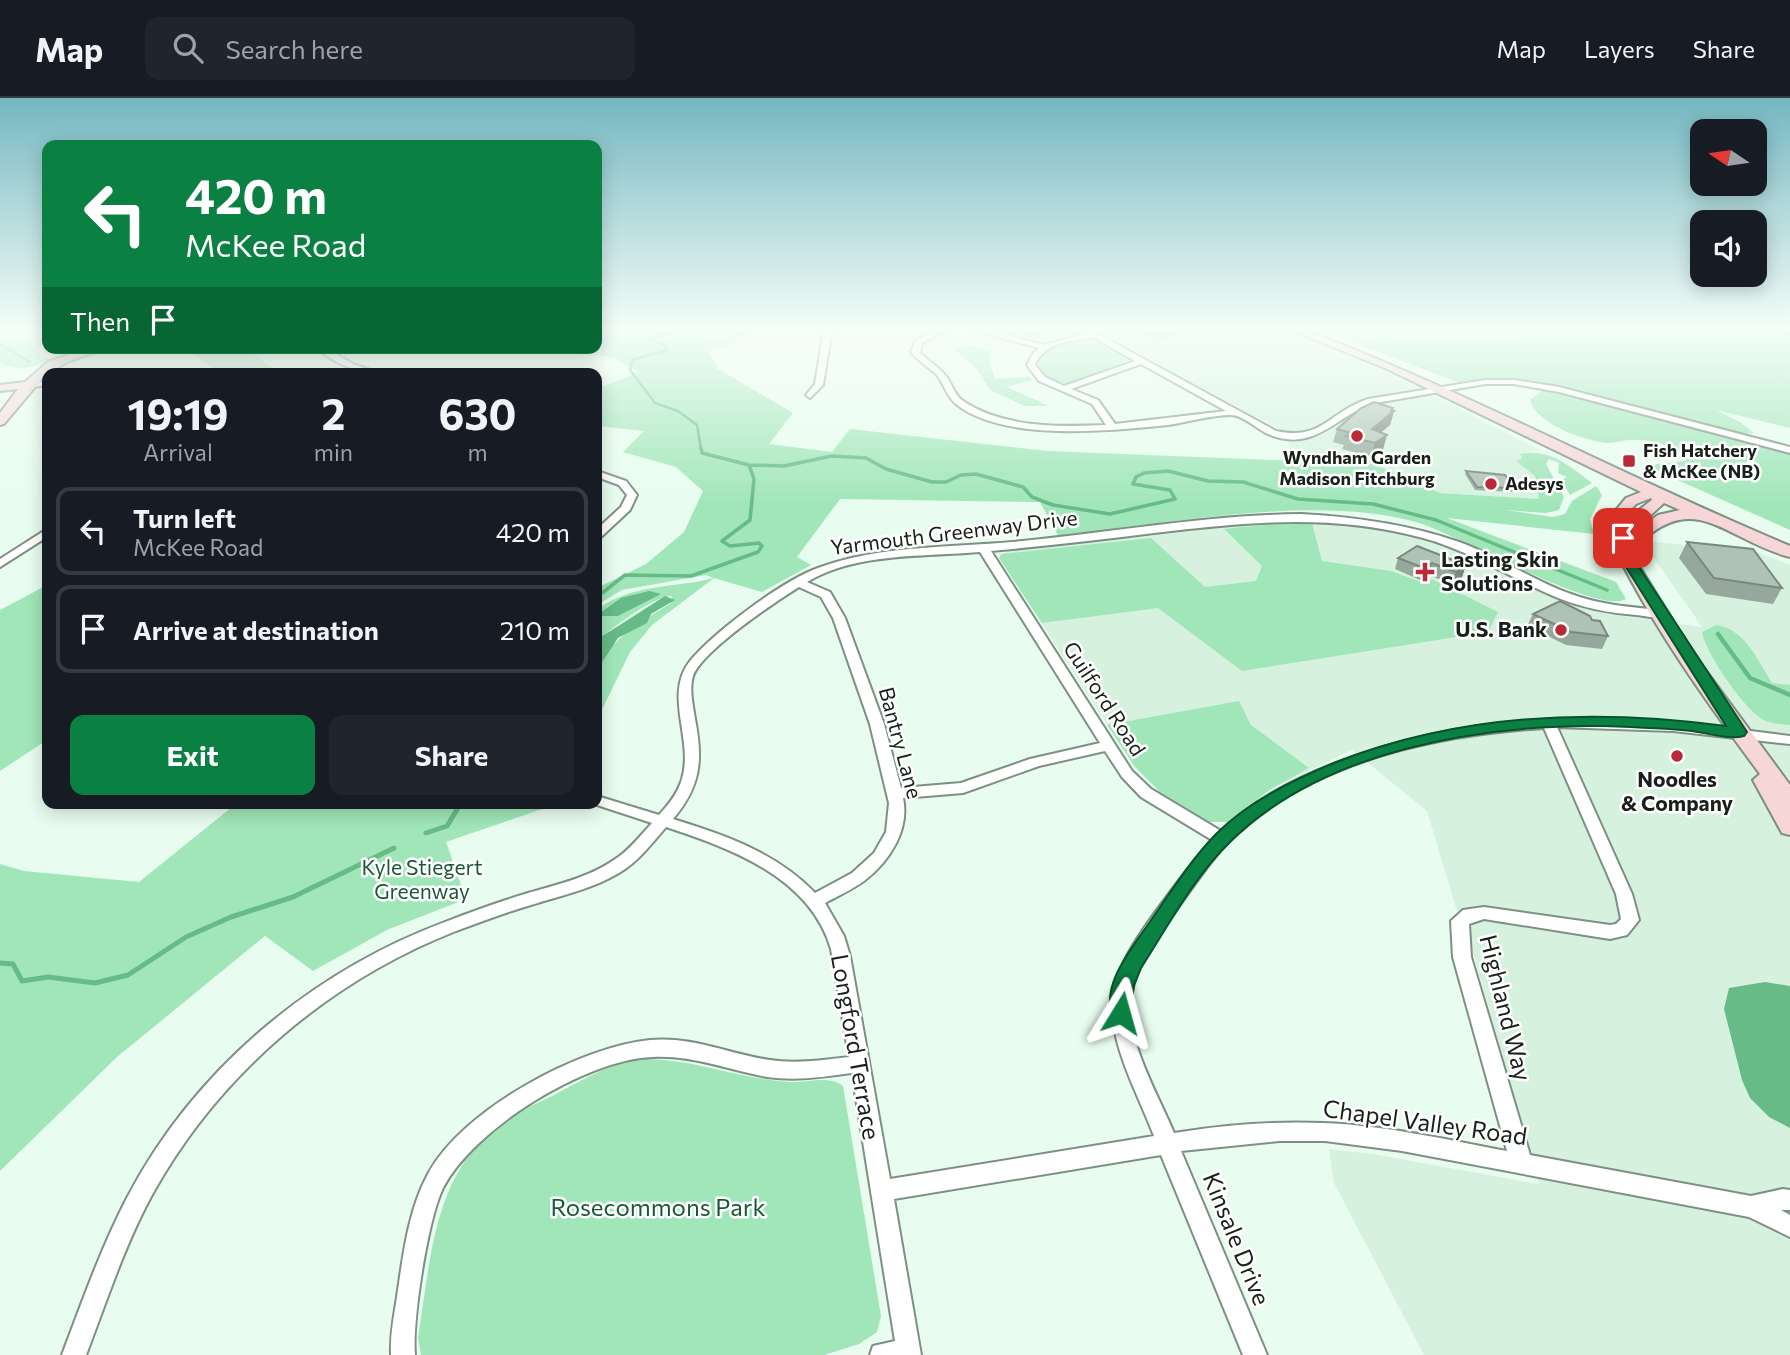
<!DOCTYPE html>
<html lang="en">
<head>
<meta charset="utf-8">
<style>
  body { margin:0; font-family:Commissioner,sans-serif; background:#20242c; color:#f1f3f6; height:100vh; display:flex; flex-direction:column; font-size:26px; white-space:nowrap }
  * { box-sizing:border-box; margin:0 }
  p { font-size:23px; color:#9ea1a6 }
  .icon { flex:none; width:38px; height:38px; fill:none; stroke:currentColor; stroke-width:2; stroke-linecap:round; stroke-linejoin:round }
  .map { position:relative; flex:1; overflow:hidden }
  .drawer { position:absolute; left:42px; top:270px; width:560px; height:441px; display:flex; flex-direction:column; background:#171b24; border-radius:14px; box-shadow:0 4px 18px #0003 }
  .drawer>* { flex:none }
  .guide { position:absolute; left:42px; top:42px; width:560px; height:214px; border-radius:14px; box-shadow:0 4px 18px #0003; background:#0b8043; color:#fff; overflow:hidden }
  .needle { width:46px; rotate:283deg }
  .fabs { position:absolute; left:1690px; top:21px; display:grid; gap:14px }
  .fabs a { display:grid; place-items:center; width:77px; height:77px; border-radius:14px; background:#171b24; box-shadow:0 4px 18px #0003; font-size:35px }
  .pin { position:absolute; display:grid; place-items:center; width:60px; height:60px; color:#fff; margin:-30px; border-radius:14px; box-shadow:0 4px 10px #0006 }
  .me { position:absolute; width:77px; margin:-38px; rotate:8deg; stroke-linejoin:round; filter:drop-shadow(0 0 5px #0008) }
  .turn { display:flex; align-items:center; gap:24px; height:147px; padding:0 28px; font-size:32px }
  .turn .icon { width:91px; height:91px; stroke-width:2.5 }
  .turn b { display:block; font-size:49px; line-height:60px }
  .then { display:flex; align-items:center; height:66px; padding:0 28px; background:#0003; gap:14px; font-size:26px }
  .eta { display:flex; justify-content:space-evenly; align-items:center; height:119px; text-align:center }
  .eta b { font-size:42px; font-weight:700; line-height:49px }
  .primary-button { display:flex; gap:14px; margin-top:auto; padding:14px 28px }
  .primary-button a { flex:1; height:80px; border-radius:14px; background:#0b8043; color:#fff; font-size:28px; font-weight:700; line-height:80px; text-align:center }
  .primary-button a+a { background:#20242c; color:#f1f3f6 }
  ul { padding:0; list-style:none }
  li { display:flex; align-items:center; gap:21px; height:88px; margin:0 14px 10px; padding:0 14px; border:4px solid #363941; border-radius:14px }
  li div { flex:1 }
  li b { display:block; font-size:26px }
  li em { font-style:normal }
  header { display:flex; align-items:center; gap:42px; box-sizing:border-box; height:98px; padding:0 35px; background:#171b24; border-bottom:2px solid #363941 }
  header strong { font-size:33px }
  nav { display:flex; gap:38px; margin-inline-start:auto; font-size:24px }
  .search { width:490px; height:63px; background:#20242c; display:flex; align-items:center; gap:18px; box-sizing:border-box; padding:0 24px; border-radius:14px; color:#9ea1a6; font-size:26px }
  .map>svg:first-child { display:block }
  .built { fill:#d6f2df }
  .green { fill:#a1e6b9 }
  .water { fill:#66bb87 }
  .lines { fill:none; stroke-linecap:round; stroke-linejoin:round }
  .stream-far3 { stroke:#66bb87; stroke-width:2.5 }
  .stream-far2 { stroke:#66bb87; stroke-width:3.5 }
  .stream-far1 { stroke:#66bb87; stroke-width:4.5 }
  .stream { stroke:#66bb87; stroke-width:5 }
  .street-casing { stroke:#7d9083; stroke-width:4 }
  .secondary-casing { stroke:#7d9083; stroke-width:4 }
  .street { fill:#fff; fill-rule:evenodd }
  .secondary { fill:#f6d6d6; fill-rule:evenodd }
  .wall { fill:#96a89c }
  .shaded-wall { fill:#7a887f }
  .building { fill:#afc3b5; stroke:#7a887f; stroke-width:2 }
  .route { fill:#0b8043; stroke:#07532c; stroke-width:2 }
  .poi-dot { fill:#ba2a36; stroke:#fff; stroke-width:2.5 }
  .labels { text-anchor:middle; stroke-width:5; stroke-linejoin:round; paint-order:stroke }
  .far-poi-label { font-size:18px; font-weight:bold; fill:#19201b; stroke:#fff; text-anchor:start }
  .street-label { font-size:21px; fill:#19201b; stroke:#fff }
  .poi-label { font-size:21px; font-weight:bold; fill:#19201b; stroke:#fff; text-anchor:start }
  .park-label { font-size:21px; fill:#195835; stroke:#fff }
  .near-street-label { font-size:24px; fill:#19201b; stroke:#fff }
  .near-park-label { font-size:24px; fill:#195835; stroke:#fff }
</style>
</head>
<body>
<header>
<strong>Map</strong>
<div class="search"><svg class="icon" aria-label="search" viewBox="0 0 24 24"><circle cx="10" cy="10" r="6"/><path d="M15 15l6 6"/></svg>Search here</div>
<nav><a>Map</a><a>Layers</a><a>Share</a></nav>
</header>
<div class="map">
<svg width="1790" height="1257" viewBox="0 0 1790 1257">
  <rect width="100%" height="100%" fill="#e8fdef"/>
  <path class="built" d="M978 230H1074L1082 236 1043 246Z
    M1091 230H1277L1345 253 1539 352 1520 356 1535 378 1540 401 1440 395 1374 366 1292 361 1286 335Z
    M1283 423H1326L1398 435 1468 457 1576 507 1615 517 1702 529 1654 460 1650 448 1655 444 1756 454 1790 467V1257H1424L1334 1085 1329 1051 1373 1056 1539 1086 1466 830 1456 810 1427 713 1352 652 1271 691 1227 724H1210L1191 714 1159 693 1135 669 999 460 1002 455 1011 453Z"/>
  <path class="green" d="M0 230H17L43 259 54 261C34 269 22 274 0 265Z
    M597 230H726L746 235 739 242 709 253 718 271 793 315 769 346 832 354 850 331 1048 353 1374 366 1440 395 1539 401 1535 378 1516 363 1522 360 1520 356C1550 350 1568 367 1592 385L1570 397 1561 382 1567 379 1558 375 1559 365 1549 361 1546 366 1564 399 1559 412 1546 415 1505 412 1553 419 1565 416 1572 403 1596 388 1602 397 1590 421 1594 436 1447 420 1616 484 1626 501C1599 518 1458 437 1419 425 1316 395 1166 426 1059 439L1040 404 840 401 797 459 811 467 762 494 714 480 652 527 630 554 597 622C597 608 592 585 597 572 607 544 645 520 670 506L672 498C656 497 605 533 597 546V512C631 485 673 491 713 480L706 477 622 492 597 507V490L646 466 684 434 703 393 676 369 623 354 644 333 597 328V291L639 274 613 259 539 250H597Z
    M1316 230H1790V330L1716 312 1740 324 1754 335 1742 336 1531 284 1495 281 1457 284Z
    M1085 242 1098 243 1130 261 1070 286 1059 285 1041 275 1037 263C1048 247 1068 245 1085 242Z
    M967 246 991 253 989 262 995 281 1029 279 1033 282 1007 289 1049 308H1025L990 292 976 270 954 251Z
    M187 250H245L279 275H217Z
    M1545 291 1790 355V432L1653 371 1656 366 1686 363 1678 352C1663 346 1647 341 1630 342 1623 342 1615 345 1608 345 1585 343 1536 326 1530 302Z
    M1283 425H1312L1322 463 1391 473 1424 485 1432 481 1498 514 1488 534 1242 573 1158 510 1042 525 999 460 1001 456 1151 440 1205 489 1256 483 1262 468 1224 431Z
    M47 487V642L0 673V512Z
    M1716 527C1745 531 1757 561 1772 585L1790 587V627C1779 626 1768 626 1759 619 1741 606 1705 554 1702 534Z
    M1239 603 1251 627 1309 670 1271 691 1227 724H1210L1159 693 1135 669 1107 627Z
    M237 705H538L548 709 446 744 466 801 387 832 313 873 265 838 117 959 0 1073V766L24 773 139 784Z
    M640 961C692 960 739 981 791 984 808 985 829 977 843 988L881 1218 877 1234 859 1246 824 1257H421L418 1240C431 1160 433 1068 509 1020 522 1011 538 1005 552 998 581 983 608 966 640 961Z"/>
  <path class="water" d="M649 493 661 496 618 518H602L600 515 621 500Z
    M665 498 675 502 651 516 647 525 618 540 597 572V546L601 539Z
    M1765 884 1790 888V1030L1769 1019 1750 1000 1742 982 1724 911 1729 890Z"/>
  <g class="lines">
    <path class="stream-far3" d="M685 230 649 241 663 246 667 252 632 262 630 272 655 305 678 313 697 327 701 351
      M0 246 30 264"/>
    <path class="stream-far2" d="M701 350 702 355 749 367 784 368 832 358 866 360 886 371 932 384H946L961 377 976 376 1023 389 1032 399 1053 407 1110 416 1175 401 1170 392 1133 386 1136 379 1144 375 1168 373 1208 383 1243 384 1298 401 1373 406 1436 422 1607 492
      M597 499 625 477 691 478 758 454 762 448 759 445 730 448 722 443 750 422 754 381 749 367"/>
    <path class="stream-far1" d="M1718 536 1750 580 1790 597"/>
    <path class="stream" d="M426 735 447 728 461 705
      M0 865 13 866 22 883 48 879 95 885 128 877 186 839 231 819 293 799 394 750"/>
    <g class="street-casing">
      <path id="street" d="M824 230H832L823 287 810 300 806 297 815 286Z
        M941 230H951L922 245 920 255C928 263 938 268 945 277 952 285 954 297 963 303 1003 330 1060 329 1106 327L1092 306 1039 283 1027 267 1032 257 1039 250 965 230H978L1044 247 1087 236 1077 230H1087L1276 333C1323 343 1328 314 1368 301L1485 282H1514L1559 289 1790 349V355L1559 294 1514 286H1485L1370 306C1334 321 1312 355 1268 336 1257 331 1243 317 1231 317 1212 317 1187 324 1168 327 1111 333 1003 344 956 306 946 298 944 284 935 275 927 268 918 263 911 254L916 242ZM1093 239 1135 263 1064 288 1045 279 1035 267C1044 244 1071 243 1093 239ZM1141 266 1226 313 1115 326 1098 302 1071 291Z
        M316 250H326L353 266 379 275C355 275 335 265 316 250Z
        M47 283V287L27 290 23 287Z
        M597 373 626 383 637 397 630 412 601 439 597 440V431L621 409 627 397 619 387 597 379Z
        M1301 416C1355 419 1408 426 1459 444 1498 458 1532 482 1571 496 1600 507 1630 509 1660 512L1666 516C1658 522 1646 518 1636 517 1609 515 1583 510 1558 500 1512 481 1471 453 1423 440 1331 415 1247 424 1154 435 1100 442 1045 448 991 453L1132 673 1151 691 1221 733C1255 700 1300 678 1344 662 1495 606 1634 617 1790 638V646L1673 633 1557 629 1632 796 1639 822 1627 837 1610 841 1484 821 1469 826 1471 859 1530 1057 1751 1098 1783 1091 1790 1092V1112H1781L1790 1117V1139L1749 1119 1402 1053 1325 1043H1279L1191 1052 1181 1053 1267 1257H1243L1161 1057 894 1101 921 1257H870L873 1248 895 1243 852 975C823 979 796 983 767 979 728 972 693 957 653 959 586 961 473 1031 443 1090 428 1121 412 1222 415 1257H391C390 1237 394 1218 397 1199 403 1158 408 1113 428 1076 462 1012 579 949 650 942 692 938 729 956 770 962 796 966 823 962 849 959L831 851C810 779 730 750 666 729 653 744 641 760 625 771 597 790 563 797 531 807 506 814 481 824 456 833 329 883 220 975 153 1095 125 1146 107 1202 86 1257H62C82 1204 101 1150 127 1100 194 972 311 874 445 824 471 814 498 804 525 796 555 787 588 780 614 762 629 753 640 738 652 725L591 705H597V698L659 717C669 706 678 695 682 681 694 642 663 597 690 563 714 534 782 483 818 470 881 446 955 450 1022 443 1115 434 1208 417 1301 416ZM980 454 1100 645 1030 661 961 685 901 690 884 626 845 520 830 494 807 484C857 454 924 459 980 454ZM799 489 821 499 833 520 870 626 889 705 886 734 874 755 852 775 815 795C777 755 725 737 673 721 701 688 703 662 695 621 693 607 689 592 693 578 702 553 775 504 799 489ZM1544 630 1616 796 1621 821 1616 826 1610 827 1484 809 1463 812 1451 823 1453 859 1507 1053C1447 1042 1385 1027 1323 1025 1273 1023 1222 1027 1174 1035 1159 999 1130 949 1130 910 1131 871 1156 841 1177 811 1196 785 1213 757 1237 736 1318 661 1437 637 1544 630ZM1105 653 1122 679 1141 699 1212 742C1196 759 1182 778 1168 797 1142 833 1107 874 1113 922 1118 962 1140 1001 1154 1038L890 1081 850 858 844 838 825 805C838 798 853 791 864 783 889 764 910 732 903 700L963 695 1039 668Z
        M47 431V439L0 469V461Z"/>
    </g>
    <g class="secondary-casing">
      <path id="secondary" d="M1286 230H1300C1468 294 1625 379 1790 448V459C1724 442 1694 387 1633 452L1639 468 1695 558 1790 687V737L1782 735 1753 682 1760 676C1711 610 1662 542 1624 469 1615 452 1620 435 1611 418L1626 400 1641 394 1385 270ZM1651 400 1652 402 1627 421 1625 418 1636 406ZM1664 405 1680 412 1658 417 1631 437 1630 431 1641 426Z
        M88 250H107L69 263 46 276 4 326 0 327V315L18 291 0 293V287L25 284 48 264Z"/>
    </g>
    <use href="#street" class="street"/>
    <use href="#secondary" class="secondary"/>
  </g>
  <path class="wall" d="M1021 230H1072V233L1045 232 1039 240 1021 238Z
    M1127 230H1190L1161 241Z
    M1393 313H1394L1390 327 1380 335 1387 337 1383 351 1371 359 1342 351 1344 347 1333 344 1337 331Z
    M1466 373 1516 390 1515 394 1475 392 1465 376Z
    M1687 444 1782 490 1773 506 1706 496 1679 460Z
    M1398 460 1466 467 1462 479 1452 486 1428 477 1420 482 1395 471Z
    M1533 516 1592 522 1608 538 1602 551 1566 547 1527 528Z"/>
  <path class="shaded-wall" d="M1041 230H1046L1045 232 1039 240Z
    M1175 230H1190L1161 241 1162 235Z
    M1393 310 1392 315 1394 313 1390 327 1368 345 1372 331Z
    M1387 337 1383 351 1371 359 1375 345Z
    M1432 465 1428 477 1420 482 1424 470Z
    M1466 467 1462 479 1452 486 1456 474Z"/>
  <path class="building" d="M1146 230H1175L1162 235Z
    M1374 304 1393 310 1391 313H1394L1372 331 1387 337 1375 345 1346 338 1351 335 1337 331 1361 310Z
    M1466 373 1505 377 1516 390 1477 389Z
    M1687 444 1753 451 1782 490 1714 480Z
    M1417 448 1466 467 1456 474 1432 465 1424 470 1398 460Z
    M1560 503 1590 518 1592 522 1600 523 1608 538 1571 534 1533 516Z"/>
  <linearGradient id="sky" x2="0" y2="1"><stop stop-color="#74b7c1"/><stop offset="0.57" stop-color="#f5fef8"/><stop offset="1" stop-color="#f5fef8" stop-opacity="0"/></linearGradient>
  <rect width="1790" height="406" fill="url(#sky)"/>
  <path class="route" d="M1623 436 1629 440 1630 453 1637 466 1747 634 1744 638C1728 642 1708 635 1692 633 1662 630 1631 629 1601 628 1477 627 1322 653 1230 744 1194 779 1168 828 1141 870L1134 887 1129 921 1121 924 1114 921C1098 890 1132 850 1149 825 1170 795 1190 763 1216 736 1248 704 1293 682 1334 665 1460 615 1593 610 1726 628L1624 466 1617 453 1616 440Z"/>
  <g class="poi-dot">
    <circle cx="1357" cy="338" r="7"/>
    <rect x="1622" y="356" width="14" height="14" rx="3.5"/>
    <circle cx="1491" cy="386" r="7"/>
    <path d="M1421.5 463.5h7v7h7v7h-7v7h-7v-7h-7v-7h7z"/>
    <circle cx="1561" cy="532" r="7"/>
    <circle cx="1677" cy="658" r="7"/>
  </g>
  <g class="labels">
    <g class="far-poi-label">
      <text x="1643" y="359">Fish Hatchery<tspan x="1643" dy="21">&amp; McKee (NB)</tspan></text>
      <text x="1357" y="366" text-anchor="middle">Wyndham Garden<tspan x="1357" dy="21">Madison Fitchburg</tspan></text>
      <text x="1505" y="392">Adesys</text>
    </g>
    <g class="street-label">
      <text transform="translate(954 435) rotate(-7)" y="7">Yarmouth Greenway Drive</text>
      <text transform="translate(1104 601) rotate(57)" y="7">Guilford Road</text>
      <text transform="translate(900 645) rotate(75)" y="7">Bantry Lane</text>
    </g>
    <g class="poi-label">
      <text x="1441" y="469">Lasting Skin<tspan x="1441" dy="24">Solutions</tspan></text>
      <text x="1547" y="539" text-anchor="end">U.S. Bank</text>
      <text x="1677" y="689" text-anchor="middle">Noodles<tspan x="1677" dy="24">&amp; Company</tspan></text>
    </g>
    <g class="park-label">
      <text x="422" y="777">Kyle Stiegert<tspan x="422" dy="24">Greenway</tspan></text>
    </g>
    <g class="near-street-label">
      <text transform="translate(1505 910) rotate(76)" y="8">Highland Way</text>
      <text transform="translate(855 949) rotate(80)" y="8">Longford Terrace</text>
      <text transform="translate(1425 1025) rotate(8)" y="8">Chapel Valley Road</text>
      <text transform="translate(1236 1141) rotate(68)" y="8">Kinsale Drive</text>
    </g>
    <g class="near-park-label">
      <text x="658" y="1118">Rosecommons Park</text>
    </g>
  </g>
</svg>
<div class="fabs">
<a><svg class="needle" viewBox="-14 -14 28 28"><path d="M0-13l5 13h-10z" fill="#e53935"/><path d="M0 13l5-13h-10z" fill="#9ea1a6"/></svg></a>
<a><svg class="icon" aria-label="sound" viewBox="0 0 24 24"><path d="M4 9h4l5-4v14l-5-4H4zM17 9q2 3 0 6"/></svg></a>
</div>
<div class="pin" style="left:1623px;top:440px;background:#d93025"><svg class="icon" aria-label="arrive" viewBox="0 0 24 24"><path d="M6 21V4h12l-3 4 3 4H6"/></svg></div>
<svg class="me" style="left:1121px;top:915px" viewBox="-20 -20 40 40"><path d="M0-17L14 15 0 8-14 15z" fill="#0b8043" stroke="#fff" stroke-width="4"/></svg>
<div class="guide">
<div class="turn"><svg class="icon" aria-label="left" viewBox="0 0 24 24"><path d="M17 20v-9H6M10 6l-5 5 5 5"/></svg><div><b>420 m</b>McKee Road</div></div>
<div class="then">Then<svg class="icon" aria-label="arrive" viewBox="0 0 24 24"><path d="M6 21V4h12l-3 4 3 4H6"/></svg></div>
</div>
<section class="drawer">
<div class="eta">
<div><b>19:19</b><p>Arrival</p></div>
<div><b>2</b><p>min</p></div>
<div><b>630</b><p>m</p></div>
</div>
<ul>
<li><svg class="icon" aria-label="left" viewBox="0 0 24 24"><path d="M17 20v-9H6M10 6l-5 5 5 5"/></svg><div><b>Turn left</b><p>McKee Road</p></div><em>420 m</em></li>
<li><svg class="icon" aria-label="arrive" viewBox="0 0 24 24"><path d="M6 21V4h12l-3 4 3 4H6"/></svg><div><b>Arrive at destination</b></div><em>210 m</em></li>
</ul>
<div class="primary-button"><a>Exit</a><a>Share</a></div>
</section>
</div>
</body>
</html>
